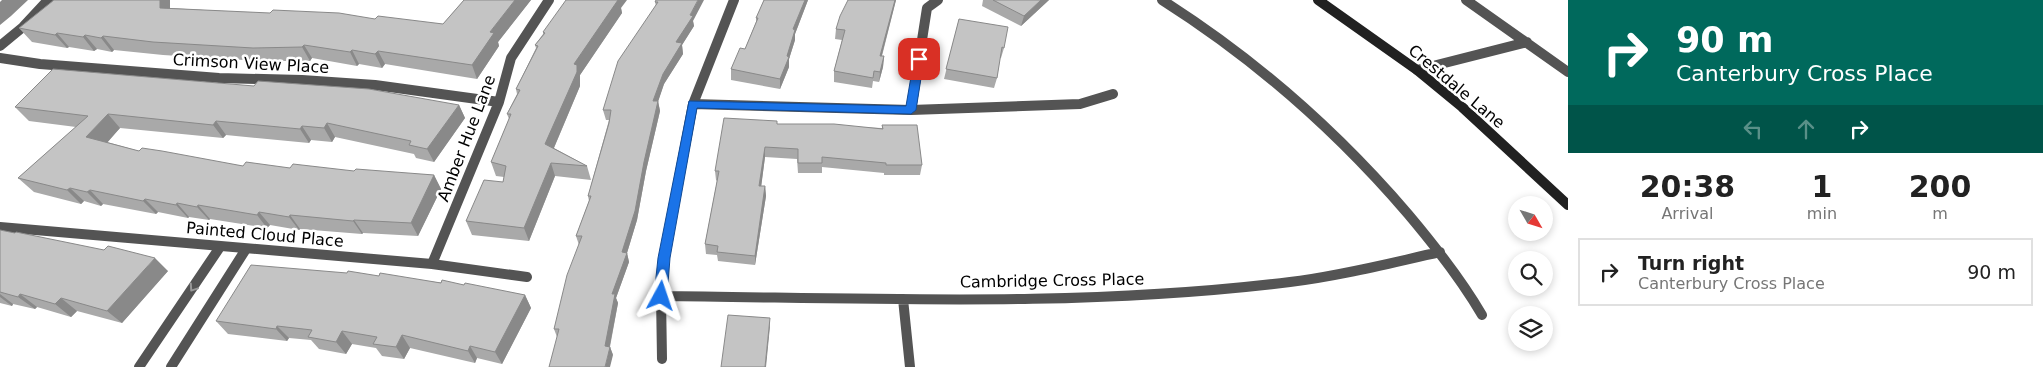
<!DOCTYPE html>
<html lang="en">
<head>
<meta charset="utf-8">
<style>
  body { margin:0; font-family:"DejaVu Sans",sans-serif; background:#f6f6f6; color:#222; height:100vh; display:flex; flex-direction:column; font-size:19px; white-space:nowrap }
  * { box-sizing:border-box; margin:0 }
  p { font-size:16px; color:#767676 }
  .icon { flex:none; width:28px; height:28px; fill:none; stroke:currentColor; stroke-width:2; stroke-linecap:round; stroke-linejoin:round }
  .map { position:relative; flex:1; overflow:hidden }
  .side { display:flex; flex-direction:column; background:#fff; width:475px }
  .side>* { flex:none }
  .top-card { background:#00695c; color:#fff; overflow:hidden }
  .needle { width:32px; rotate:129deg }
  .fabs { position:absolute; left:1508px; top:196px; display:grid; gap:10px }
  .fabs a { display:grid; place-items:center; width:45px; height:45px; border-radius:50%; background:#fff; box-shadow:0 2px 8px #0003; font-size:25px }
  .pin { position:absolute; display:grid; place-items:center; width:42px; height:42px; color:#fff; margin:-21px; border-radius:10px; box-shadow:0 2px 8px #0006 }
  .me { position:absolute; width:55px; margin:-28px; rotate:5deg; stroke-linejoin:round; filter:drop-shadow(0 0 4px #0008) }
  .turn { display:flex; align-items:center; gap:18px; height:105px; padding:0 25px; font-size:22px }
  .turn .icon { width:65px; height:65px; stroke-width:2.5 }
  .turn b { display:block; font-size:35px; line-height:42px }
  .lanes { display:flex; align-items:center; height:48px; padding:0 25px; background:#0003; justify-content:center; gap:25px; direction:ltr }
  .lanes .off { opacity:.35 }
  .eta { display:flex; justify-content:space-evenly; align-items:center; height:85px; text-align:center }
  .eta b { font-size:30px; font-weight:700; line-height:35px }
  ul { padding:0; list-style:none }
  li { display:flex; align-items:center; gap:15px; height:68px; margin:0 10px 8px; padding:0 15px; border:2px solid #e0e0e0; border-radius:0px }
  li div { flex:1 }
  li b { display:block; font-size:19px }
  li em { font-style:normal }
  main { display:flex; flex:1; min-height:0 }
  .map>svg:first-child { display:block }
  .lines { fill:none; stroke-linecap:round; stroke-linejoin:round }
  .street { stroke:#545454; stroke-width:10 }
  .secondary { stroke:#212121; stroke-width:10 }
  .wall { fill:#a9a9a9 }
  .shaded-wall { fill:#898989 }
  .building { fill:#c4c4c4; stroke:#898989 }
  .oneway { stroke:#989898 }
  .route { fill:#1a73e8; stroke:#114b97 }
  .labels { text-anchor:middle; stroke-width:5; stroke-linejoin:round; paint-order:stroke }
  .street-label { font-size:16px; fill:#000; stroke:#fff }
</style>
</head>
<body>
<main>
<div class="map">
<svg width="1568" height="367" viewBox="0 0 1568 367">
  <rect width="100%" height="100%" fill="#fff"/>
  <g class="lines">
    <path class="street" d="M1162 0C1255 59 1336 130 1408 214 1435 246 1461 279 1482 315
      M1466 0 1568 72
      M0 46 23 27 48 0
      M0 58 40 64 219 78 302 80 375 85 499 102
      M1417 70 1527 42
      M693 104 911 110 1080 104 1113 94
      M911 110 927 8 938 0
      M0 227 432 264 527 277
      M432 264 499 102 511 58 549 0
      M661 296C870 298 1081 308 1290 282 1340 276 1390 263 1440 252
      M903 299 910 367
      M662 359 661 296 664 258 693 104 734 0
      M139 367 220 247
      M171 367 246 249"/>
    <path class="secondary" d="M1318 0 1417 70 1462 107 1568 205"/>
  </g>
  <path class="wall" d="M464 0H531L498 42 499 46 477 79 385 64 382 68 359 64 357 66 312 58 310 61H262L163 55 114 50 112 52 97 49 94 51 69 47 67 48 32 42 19 28 170 8 443 24Z
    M656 0 693 21 694 26 682 45 683 54 664 84 658 101 660 111 646 171 637 220 627 253 629 262 616 298 618 303 610 347 613 355 557 337 554 329 579 245 576 236 589 201 588 196 609 120H606L603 110 656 6 655 2Z
    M764 0H808L795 34V40L789 59V67L780 89 731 80V69L745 49 756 22V18Z
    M896 0 882 56H884L883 67 879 82 873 81 872 88 834 82V71L842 40 835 39 836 29Z
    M983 0H1049L1021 26 982 6Z
    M621 8 622 13 580 75V86L554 148 587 166 591 180 555 176 529 241 472 235 466 221 503 182 504 177 496 176 491 162 509 119 507 114 517 94 516 89 536 48 535 45 543 34V32Z
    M959 19 1004 48 1001 58H1000L997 78 994 88 944 79Z
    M459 105 465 118 434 162 416 158 414 154 335 137 332 142 311 140 309 143 226 135 223 138 120 128 107 142 139 151 243 166 434 175 441 189 418 236 363 233 362 234 300 229 299 230 270 225 267 228 210 219 209 220 189 217 188 218 158 212 156 214 103 204 101 206 84 201 81 204 34 192 18 178 76 127 29 121 15 107Z
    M777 124 882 128V125L922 165 920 175H884V173L822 167V173H798L797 159 765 157 761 186H765L766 196 755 265 718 261 717 255 706 254 705 244 717 181 716 180 715 171Z
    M0 230 168 271 122 323 77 311 71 317 37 307 35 309 13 304 12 306 0 303Z
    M379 276 464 285 525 295 531 308 502 364 477 358 475 363 410 348 404 359 382 356 376 348 352 344 346 354 319 349 311 340 289 338 287 341 228 334 216 321Z"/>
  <path class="shaded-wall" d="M2 0H28L11 16 0 25V2Z
    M160 0H170V22L160 8Z
    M515 0H531L498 42 499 46 477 79 472 65 490 32Z
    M615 0H627L621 8 622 13 580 75V86L550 157 545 144 574 64Z
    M698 0H704L693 21 694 26 682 45 683 54 664 84 655 111 653 101 663 74 676 42Z
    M805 0H808L795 34V40L789 59V67L780 89V79L793 29Z
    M895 0H896L879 66 880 56Z
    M1041 0H1049L1021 26 1024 16Z
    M57 33 69 47 67 48 55 35Z
    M85 35 97 49 94 51 83 37Z
    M103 36 114 50 112 52 101 38Z
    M304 45 312 58 310 61 302 47Z
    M352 50 359 64 357 66 350 52Z
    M378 51 385 64 382 68 375 54Z
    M884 56 883 67 879 82 880 72Z
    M658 101 660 111 646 171 637 220 627 253 629 262 616 298 618 303 608 355 605 346 612 294Z
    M459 105 465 118 434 162 427 149Z
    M108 114 120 128 100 151 86 137Z
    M216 121 226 135 223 138 213 125Z
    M327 123 335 137 332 142 324 128Z
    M302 126 311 140 309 143 300 129Z
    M765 147V157L760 196 759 186Z
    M551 163 555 176 529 241 524 228Z
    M434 175 441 189 418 236 411 223Z
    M765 186 766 196 755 265V256Z
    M70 188 84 201 81 204 67 190Z
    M90 190 103 204 101 206 87 192Z
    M145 199 158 212 156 214 143 201Z
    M177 203 189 217 188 218 176 205Z
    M198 205 210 219 209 220 197 207Z
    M259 212 270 225 267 228 257 215Z
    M290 215 300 229 299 230 289 217Z
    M354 220 363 233 362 234 353 221Z
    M155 258 168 271 122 323 107 311Z
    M0 294 13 304 12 306 0 297Z
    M20 294 37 307 35 309 18 297Z
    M525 295 531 308 502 364 495 352Z
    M61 298 77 311 71 317 55 304Z
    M770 318V326L766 367H765Z
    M277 326 289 338 287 341 276 329Z
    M342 331 352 344 346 354 336 342Z
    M402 335 410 348 404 359 396 347Z
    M470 346 477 358 475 363 468 351Z
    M610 347 613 355 610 367H605Z"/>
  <path class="building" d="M54 0H160V8L270 13 273 10 339 13 375 19 378 16 443 24 464 0H515L490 32 494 33 472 65 378 51 375 54 352 50 350 52 304 45 302 47 253 48 153 42 103 36 101 38 85 35 83 37 57 33 55 35 19 28Z
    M566 0H618L574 64 577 65V72L545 144 587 166 551 163 524 228 466 221 484 180 503 182 506 166 491 162 511 114H507L520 90 516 89 538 46 535 45 545 33 543 32Z
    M656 0H698L690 15 693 16 676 42 682 43 663 74 653 101H658L644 162 635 211 622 252 627 253 612 294H615L605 346 610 347 605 367H549L559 329H554L567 275 582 236H576L591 196H588L609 123 611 110H603L618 61 658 2H655Z
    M764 0H805L793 29 795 30 787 56 789 57 780 79 731 69 740 48 745 49 758 18H756Z
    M848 0H895L880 56H884L880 72 874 71 873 78 834 71 845 30 836 29 840 16Z
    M993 0H1041L1024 16Z
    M959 19 1008 27 1004 48 1002 47 997 78 946 69Z
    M53 69 254 86 258 81 369 89 459 105 427 149 409 145 411 141 327 123 324 128 302 126 300 129 216 121 213 125 108 114 86 137 139 151 142 148 162 151 243 166 246 162 290 168 293 164 354 171 356 169 434 175 411 223 354 220 353 221 290 215 289 217 259 212 257 215 198 205 197 207 177 203 176 205 145 199 143 201 90 190 87 192 70 188 67 190 18 178 88 116 15 107Z
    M724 118 777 121V124H834L883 129 882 125H917L922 165H886V163L822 157V163H798V149L765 147 759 186H765L755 256 717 252 718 246 705 244 719 171H715Z
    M0 230 15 233 16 232 104 250 108 246 155 258 107 311 61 298 55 304 20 294 18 297 0 292Z
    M251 265 347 273 348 271 379 276 380 273 441 283 442 280 464 285 465 283 525 295 495 352 470 346 468 351 402 335 396 347 373 344 377 337 342 331 336 342 308 337 312 330 277 326 276 329 216 321Z
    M728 315 770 318 765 367H721Z"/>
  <defs><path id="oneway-chevron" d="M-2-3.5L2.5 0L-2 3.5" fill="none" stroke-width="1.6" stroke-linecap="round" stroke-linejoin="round" transform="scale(1.25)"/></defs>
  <use class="oneway" href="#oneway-chevron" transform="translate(193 288) rotate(124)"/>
  <path class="route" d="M919 56 924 59 916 110 911 114 697 108 670 258 667 296 665 300 661 302 656 300 654 296 658 258 689 101 906 106 914 59Z"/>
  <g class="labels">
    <g class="street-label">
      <text transform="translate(251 63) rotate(3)" y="6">Crimson View Place</text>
      <text transform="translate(1457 86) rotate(40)" y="6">Crestdale Lane</text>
      <text transform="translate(466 138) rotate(-69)" y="6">Amber Hue Lane</text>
      <text transform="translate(265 234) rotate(5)" y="6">Painted Cloud Place</text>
      <text transform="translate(1052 280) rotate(-1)" y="6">Cambridge Cross Place</text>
    </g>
  </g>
</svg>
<div class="fabs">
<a><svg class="needle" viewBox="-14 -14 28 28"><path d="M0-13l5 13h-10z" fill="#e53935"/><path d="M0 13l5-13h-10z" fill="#767676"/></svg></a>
<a><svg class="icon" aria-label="search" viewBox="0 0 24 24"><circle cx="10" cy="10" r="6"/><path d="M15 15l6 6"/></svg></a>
<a><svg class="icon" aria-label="layers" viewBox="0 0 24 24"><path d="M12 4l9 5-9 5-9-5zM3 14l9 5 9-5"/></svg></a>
</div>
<div class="pin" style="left:919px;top:59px;background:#d93025"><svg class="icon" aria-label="arrive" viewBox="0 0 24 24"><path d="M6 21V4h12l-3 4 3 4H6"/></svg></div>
<svg class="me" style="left:661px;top:296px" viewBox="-20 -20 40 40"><path d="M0-17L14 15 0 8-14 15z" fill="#1a73e8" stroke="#fff" stroke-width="4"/></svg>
</div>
<section class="side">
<div class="top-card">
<div class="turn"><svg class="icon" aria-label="right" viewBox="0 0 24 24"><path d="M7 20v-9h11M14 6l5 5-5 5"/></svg><div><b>90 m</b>Canterbury Cross Place</div></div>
<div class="lanes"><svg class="icon off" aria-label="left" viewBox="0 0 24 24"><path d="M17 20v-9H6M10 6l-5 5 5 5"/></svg><svg class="icon off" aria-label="ahead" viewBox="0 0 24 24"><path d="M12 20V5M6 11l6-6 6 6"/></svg><svg class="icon" aria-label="right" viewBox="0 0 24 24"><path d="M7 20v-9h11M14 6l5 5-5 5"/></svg></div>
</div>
<div class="eta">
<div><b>20:38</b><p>Arrival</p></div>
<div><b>1</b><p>min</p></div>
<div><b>200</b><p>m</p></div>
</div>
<ul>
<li><svg class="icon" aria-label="right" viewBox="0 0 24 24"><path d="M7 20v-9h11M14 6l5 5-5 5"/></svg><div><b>Turn right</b><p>Canterbury Cross Place</p></div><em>90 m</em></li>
</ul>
</section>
</main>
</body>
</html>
